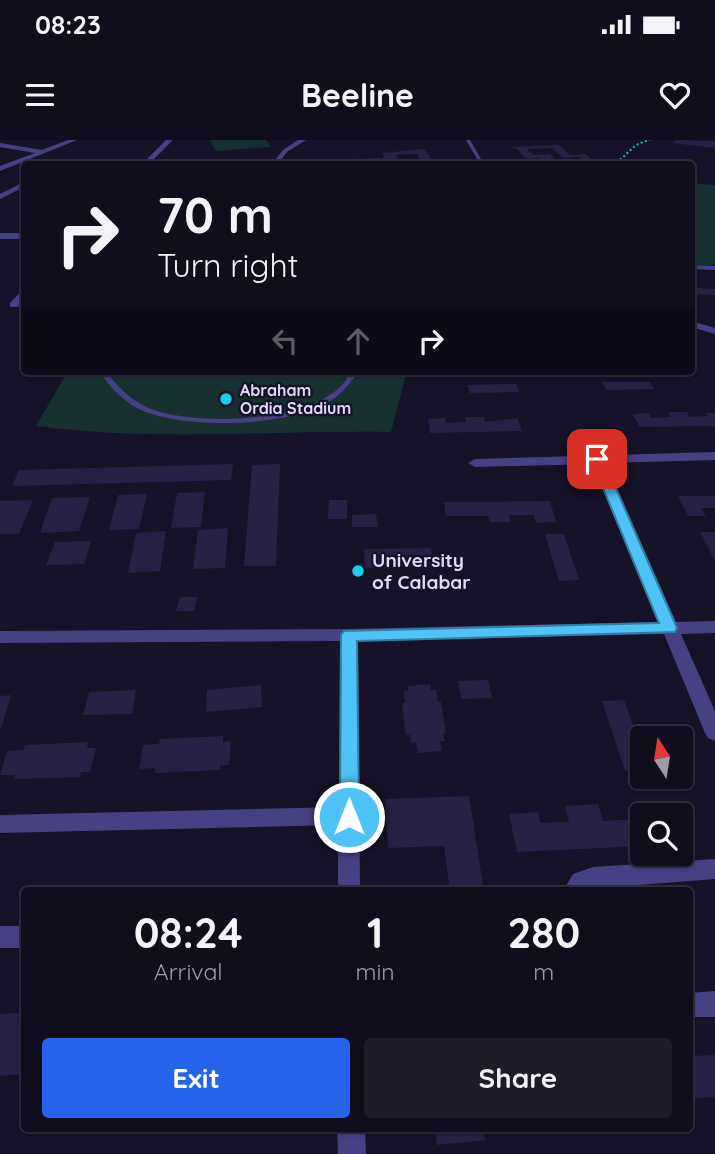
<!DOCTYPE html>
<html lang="en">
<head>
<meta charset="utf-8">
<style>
  body { margin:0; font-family:Quicksand,sans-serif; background:#1e1c2a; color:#f1f3f6; height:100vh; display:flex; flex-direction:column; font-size:26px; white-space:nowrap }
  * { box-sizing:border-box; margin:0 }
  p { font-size:23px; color:#9c9ca4 }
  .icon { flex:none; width:38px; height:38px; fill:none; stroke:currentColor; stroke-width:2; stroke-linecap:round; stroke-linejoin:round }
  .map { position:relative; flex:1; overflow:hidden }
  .drawer { position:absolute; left:21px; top:747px; width:672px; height:245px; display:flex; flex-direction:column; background:#100e1d; border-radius:7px; box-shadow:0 2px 5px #0004,0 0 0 2px #302e3b }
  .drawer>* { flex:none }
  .guide { position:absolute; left:21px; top:21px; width:674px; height:214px; border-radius:7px; box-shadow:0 2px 5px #0004,0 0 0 2px #302e3b; background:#100e1d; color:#f1f3f6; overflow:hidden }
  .needle { width:46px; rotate:348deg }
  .tools { position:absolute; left:630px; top:586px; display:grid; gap:14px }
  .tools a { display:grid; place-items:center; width:63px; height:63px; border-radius:7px; background:#100e1d; box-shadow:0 2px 5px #0004,0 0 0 2px #302e3b; font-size:35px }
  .pin { position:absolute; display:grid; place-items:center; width:60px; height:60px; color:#fff; margin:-30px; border-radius:14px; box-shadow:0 4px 10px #0006 }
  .me { position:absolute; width:77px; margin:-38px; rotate:0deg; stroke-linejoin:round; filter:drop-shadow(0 0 5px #0008) }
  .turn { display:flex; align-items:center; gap:24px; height:147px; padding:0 21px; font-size:32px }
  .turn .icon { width:91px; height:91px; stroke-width:2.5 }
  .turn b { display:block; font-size:49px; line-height:60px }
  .lanes { display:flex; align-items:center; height:66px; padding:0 21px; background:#0003; justify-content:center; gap:35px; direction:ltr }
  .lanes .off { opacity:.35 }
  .eta { display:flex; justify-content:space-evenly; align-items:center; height:119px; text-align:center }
  .eta b { font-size:42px; font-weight:700; line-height:49px }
  .button { display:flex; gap:14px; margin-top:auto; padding:14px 21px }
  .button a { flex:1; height:80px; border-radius:7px; background:#2563eb; color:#fff; font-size:28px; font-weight:700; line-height:80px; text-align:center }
  .button a+a { background:#1e1c2a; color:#f1f3f6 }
  .status { display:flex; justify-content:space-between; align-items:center; height:49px; padding:0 35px; background:#100e1d; direction:ltr }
  .status svg { height:19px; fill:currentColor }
  header { display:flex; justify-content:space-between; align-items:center; height:91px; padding:0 21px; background:#100e1d; font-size:32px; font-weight:700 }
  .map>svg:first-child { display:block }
  .green { fill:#163130 }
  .building { fill:#292046 }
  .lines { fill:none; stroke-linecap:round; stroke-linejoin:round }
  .path { stroke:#3bb1ad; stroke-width:2; stroke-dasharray:2 2.5; stroke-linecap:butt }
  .service { fill:#464182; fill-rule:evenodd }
  .minor { fill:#464182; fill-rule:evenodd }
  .route { fill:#4fc3f7; stroke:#337fa1; stroke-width:2 }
  .poi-dot { fill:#18d0ec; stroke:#161227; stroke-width:2.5 }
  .labels { text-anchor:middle; stroke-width:5; stroke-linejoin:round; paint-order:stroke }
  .far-poi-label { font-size:16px; font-weight:bold; fill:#e0dbfc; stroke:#161227; text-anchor:start }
  .poi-label { font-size:19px; font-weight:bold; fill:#e0dbfc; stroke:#161227; text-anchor:start }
</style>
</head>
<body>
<div class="status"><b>08:23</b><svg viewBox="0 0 49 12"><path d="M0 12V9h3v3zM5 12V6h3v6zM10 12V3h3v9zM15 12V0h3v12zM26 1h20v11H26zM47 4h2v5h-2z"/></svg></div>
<header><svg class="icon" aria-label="menu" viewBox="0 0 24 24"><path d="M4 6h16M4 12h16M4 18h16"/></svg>Beeline<svg class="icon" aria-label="heart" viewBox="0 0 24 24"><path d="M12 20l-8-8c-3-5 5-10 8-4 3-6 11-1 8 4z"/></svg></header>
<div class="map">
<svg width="715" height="1014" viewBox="0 0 715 1014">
  <rect width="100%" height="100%" fill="#161227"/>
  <path class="green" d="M210 0H266L271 7 216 11Z
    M691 43 715 45V125H691Z
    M68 231H407L391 292C273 290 154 302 36 286Z"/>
  <path class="building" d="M677 0 715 1V8L672 3Z
    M559 5 570 15 585 14 598 24H586L579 17 563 18 553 8 527 9 533 15 550 14 560 24H545L539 18 526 19 517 9 509 7Z
    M424 9 435 24H406V22H421L417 14 396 15 399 20H394L396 24H391L389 20 353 24 350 19 384 18 382 13Z
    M698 148 715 149V155L691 154V149Z
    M602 242H650L654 249 606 250Z
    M516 244 519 252 470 253 467 245Z
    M668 272H687L690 277 708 276 706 273H715V286L640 287 632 274 649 273 651 278 671 277Z
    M465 277H484L485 282 517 278 522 291 430 293 428 279 445 278 446 283 466 282Z
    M233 324 231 340 12 346 19 330Z
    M280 324 276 426H244L252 325Z
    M205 352 201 387 171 388 177 353Z
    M147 354 139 389 109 390 118 355Z
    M678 356H715V368H701L706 376H688Z
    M90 357 79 391 40 393 52 358Z
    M33 360 19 394H0V361Z
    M329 360H347V379H328Z
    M550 361 556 382 536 383 534 375H509L510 382H490L488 376H446L444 362Z
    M376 374 378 387H352V375Z
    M228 388 225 428 193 429 198 390Z
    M166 391 160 431 128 433 136 393Z
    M700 392H715V421Z
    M545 394H564L579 440 559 441Z
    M91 401 84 424 46 425 55 402Z
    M431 408 434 427 365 428 364 409Z
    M180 457H197L194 471H176Z
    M488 540 492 558 461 559 458 541Z
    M430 544 431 550H436L438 562H441L446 593H443L445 601H440L442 611 418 613 416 602 411 603 410 595H406L402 563H405L404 551H408V546Z
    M261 545 262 567 206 572 207 550Z
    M136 550 132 574 83 575 89 552Z
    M11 555 1 589 0 588V556Z
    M624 560 642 611V630L625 631 602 561Z
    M223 596V602L231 601 229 625H220V630L155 633V628L139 629 143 605 159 604 160 599Z
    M88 602 87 608H96L90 632H81L80 637 14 639 15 635H0L7 611 23 610 25 605Z
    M469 656 484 751H450L444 706 388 708 385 659Z
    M598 664 603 681 636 679 633 670 658 669 660 676H642V706L517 712 509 674 538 672 540 683 569 682 565 666Z
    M20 873 18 882H24V934L0 936V874Z
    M715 915V957L690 958V916Z
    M435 989H483L485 1000 437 1005Z"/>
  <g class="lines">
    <path class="path" d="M612 24C628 18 629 4 650 0"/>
    <path class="service" d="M466 0H470L484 24H480Z
      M691 125 715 126V130L691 129Z
      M99 231H106C117 247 132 261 151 269 196 286 303 282 339 248 344 244 348 236 352 231H359C349 245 340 256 325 264 284 287 179 290 137 268 121 259 109 246 99 231Z"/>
    <path class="minor" d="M68 0H77L0 31V26L35 13 0 7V3L42 10Z
      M166 0H173L149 24H142Z
      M298 0H306L287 12 278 24H272L283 10Z
      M24 42V47L0 59V54Z
      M0 93H24V99H0Z
      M24 148V157L18 167H10V163Z
      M691 181 715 188V194L691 187Z
      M715 312V320L606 323 676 482 715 481V493L681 494 715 571V601L708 598 705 593 664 494 358 501 360 751H338V685L0 693V675L339 667 340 501 0 503V491L349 489 659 482 592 324 475 327 468 323 475 319Z
      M715 719V739L563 751 573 734 593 727Z
      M0 786H24V808H0Z
      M715 851V877H690V853Z
      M337 989H365L366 1014H338Z"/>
  </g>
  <path class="route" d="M597 316 603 319 677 488 675 492 357 501 359 677 356 682 349 685 343 682 340 677 341 495 344 491 659 483 591 319Z"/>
  <g class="poi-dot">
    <circle cx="226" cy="259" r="7"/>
    <circle cx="358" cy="431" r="7"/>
  </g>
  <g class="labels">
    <g class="far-poi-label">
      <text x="240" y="256">Abraham<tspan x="240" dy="18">Ordia Stadium</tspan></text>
    </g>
    <g class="poi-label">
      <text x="372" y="427">University<tspan x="372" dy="22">of Calabar</tspan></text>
    </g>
  </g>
</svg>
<div class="tools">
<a><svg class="needle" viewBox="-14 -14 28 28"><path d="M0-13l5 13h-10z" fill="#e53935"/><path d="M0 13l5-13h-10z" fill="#9c9ca4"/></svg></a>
<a><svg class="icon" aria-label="search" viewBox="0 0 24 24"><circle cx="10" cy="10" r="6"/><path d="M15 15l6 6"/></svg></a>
</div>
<div class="pin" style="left:597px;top:319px;background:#d93025"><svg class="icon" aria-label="arrive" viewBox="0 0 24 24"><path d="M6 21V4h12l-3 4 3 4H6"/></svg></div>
<svg class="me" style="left:349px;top:677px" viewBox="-20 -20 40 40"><circle r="17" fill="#4fc3f7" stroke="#fff" stroke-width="3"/><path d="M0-11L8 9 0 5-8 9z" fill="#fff"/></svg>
<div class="guide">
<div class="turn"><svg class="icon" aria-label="right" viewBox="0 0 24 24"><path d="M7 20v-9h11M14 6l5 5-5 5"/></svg><div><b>70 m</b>Turn right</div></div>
<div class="lanes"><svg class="icon off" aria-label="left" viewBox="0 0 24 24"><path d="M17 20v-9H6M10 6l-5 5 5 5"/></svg><svg class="icon off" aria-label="ahead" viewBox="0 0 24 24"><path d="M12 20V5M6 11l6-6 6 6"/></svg><svg class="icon" aria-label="right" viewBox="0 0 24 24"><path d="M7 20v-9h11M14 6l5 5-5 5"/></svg></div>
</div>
<section class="drawer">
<div class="eta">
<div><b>08:24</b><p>Arrival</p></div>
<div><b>1</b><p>min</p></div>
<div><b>280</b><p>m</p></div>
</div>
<div class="button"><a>Exit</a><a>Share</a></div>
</section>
</div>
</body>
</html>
